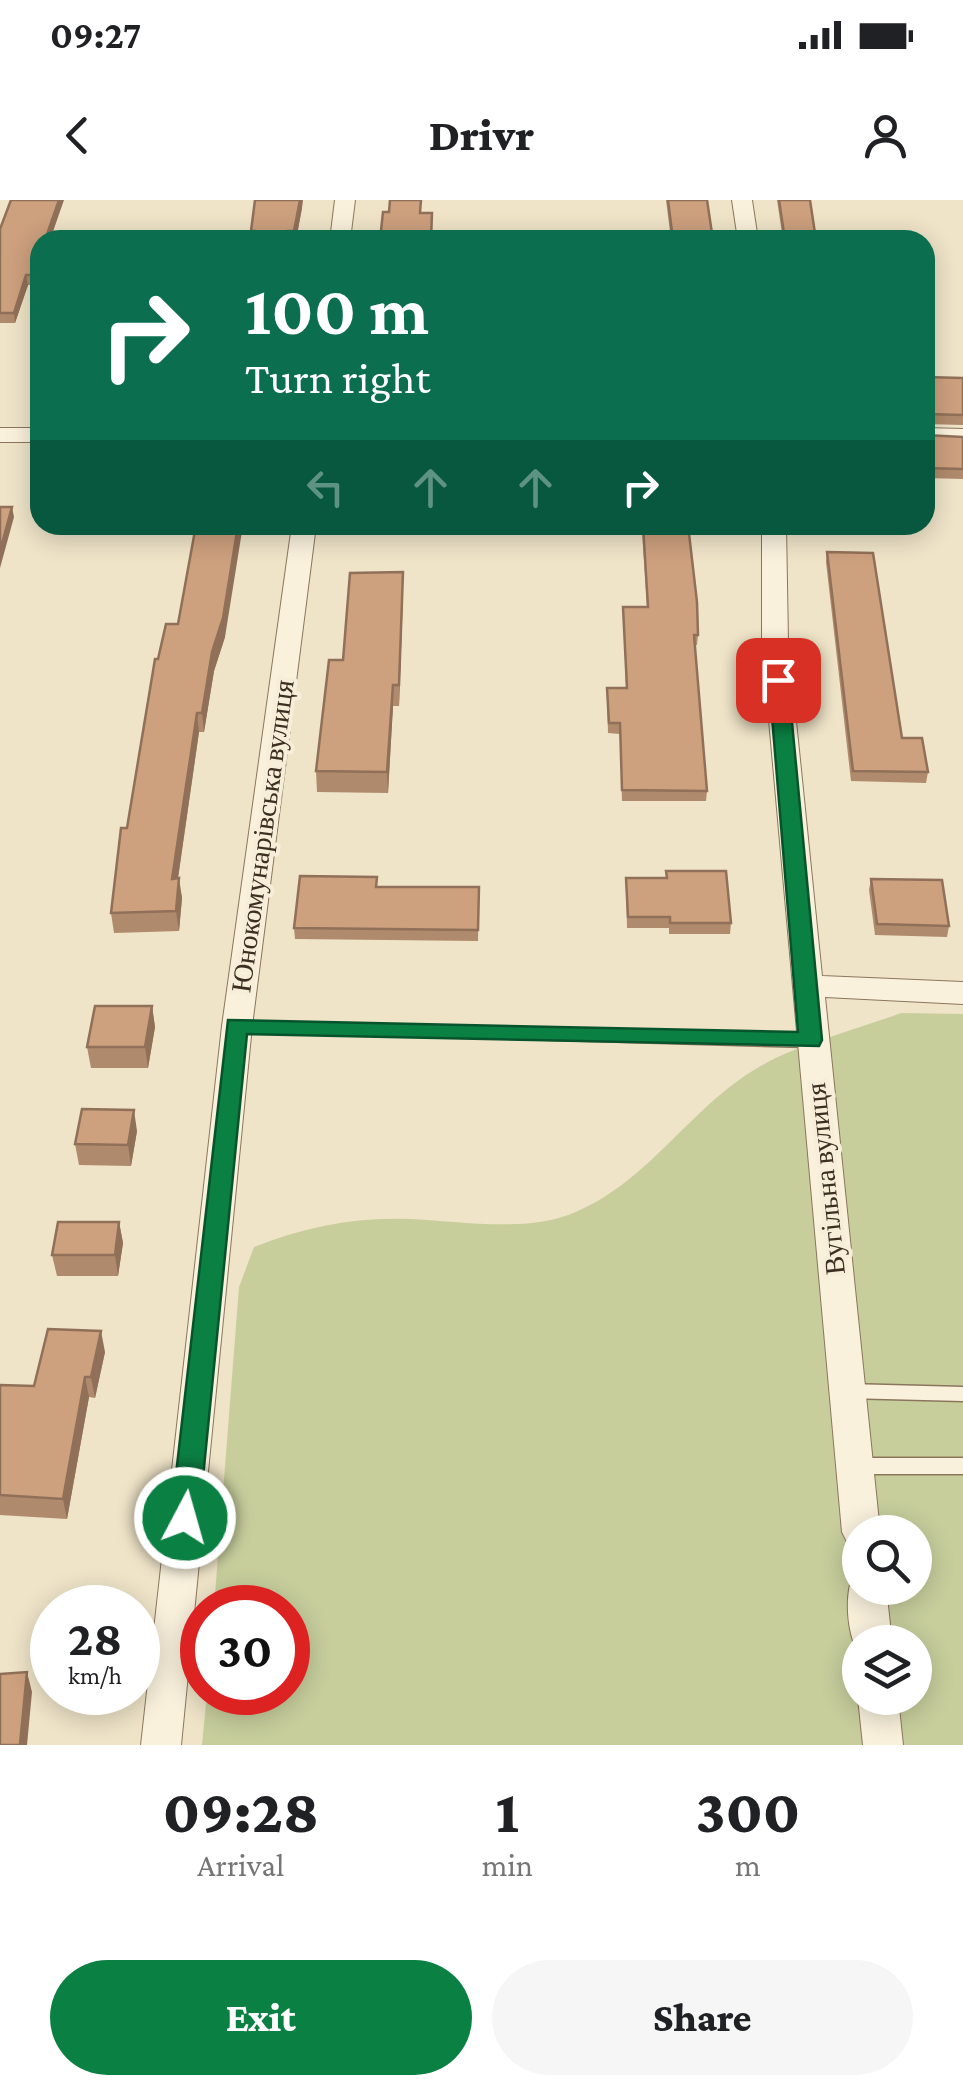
<!DOCTYPE html>
<html lang="en">
<head>
<meta charset="utf-8">
<style>
  body { margin:0; font-family:"Crimson Pro",serif; background:#f6f6f6; color:#202124; height:100vh; display:flex; flex-direction:column; font-size:38px; white-space:nowrap }
  * { box-sizing:border-box; margin:0 }
  p { font-size:32px; color:#757577 }
  .icon { flex:none; width:55px; height:55px; fill:none; stroke:currentColor; stroke-width:2; stroke-linecap:round; stroke-linejoin:round }
  .map { position:relative; height:1545px; overflow:hidden }
  .details { display:flex; flex-direction:column; background:#fff; flex:1 }
  .details>* { flex:none }
  .guide { position:absolute; left:30px; top:30px; width:905px; height:305px; border-radius:30px; box-shadow:0 5px 25px #0003; background:#0b6e4f; color:#fff; overflow:hidden }
  .tools { position:absolute; left:842px; top:1315px; display:grid; gap:20px }
  .tools a { display:grid; place-items:center; width:90px; height:90px; border-radius:50%; background:#fff; box-shadow:0 5px 25px #0003; font-size:50px }
  .speed { position:absolute; left:30px; top:1385px; display:flex; gap:20px; font-size:50px; font-weight:700; text-align:center }
  .speed>* { display:grid; place-content:center; width:130px; height:130px; border-radius:50%; background:#fff; box-shadow:0 5px 25px #0003; line-height:1 }
  .speed small { font-size:25px; font-weight:400 }
  .speed .limit { border:15px solid #d22; background:#fff; color:#111 }
  .pin { position:absolute; display:grid; place-items:center; width:85px; height:85px; color:#fff; margin:-42px; border-radius:20px; box-shadow:0 5px 15px #0006 }
  .me { position:absolute; width:110px; margin:-55px; rotate:6deg; stroke-linejoin:round; filter:drop-shadow(0 0 8px #0008) }
  .turn { display:flex; align-items:center; gap:35px; height:210px; padding:0 50px; font-size:45px }
  .turn .icon { width:130px; height:130px; stroke-width:2.5 }
  .turn b { display:block; font-size:70px; line-height:85px }
  .lanes { display:flex; align-items:center; height:95px; padding:0 50px; background:#0003; justify-content:center; gap:50px; direction:ltr }
  .lanes .off { opacity:.35 }
  .eta { display:flex; justify-content:space-evenly; align-items:center; height:170px; text-align:center }
  .eta b { font-size:60px; font-weight:800; line-height:70px }
  .action { display:flex; gap:20px; margin-top:auto; padding:20px 50px }
  .action a { flex:1; height:115px; border-radius:60px; background:#0b8043; color:#fff; font-size:40px; font-weight:800; line-height:115px; text-align:center }
  .action a+a { background:#f6f6f6; color:#202124 }
  .status { display:flex; justify-content:space-between; align-items:center; height:70px; padding:0 50px; background:#fff; direction:ltr }
  .status svg { height:28px; fill:currentColor }
  header { display:flex; justify-content:space-between; align-items:center; height:130px; padding:0 50px; background:#fff; font-size:45px; font-weight:800 }
  .map>svg:first-child { display:block }
  .green { fill:#c7ce9c; fill-rule:evenodd }
  .lines { fill:none; stroke-linecap:round; stroke-linejoin:round }
  .lane-casing { stroke:#8b765d; stroke-width:3 }
  .street-casing { stroke:#8b765d; stroke-width:2 }
  .lane { fill:#f9f1dc; fill-rule:evenodd }
  .street { fill:#f9f1dc; fill-rule:evenodd }
  .wall { fill:#b08a6c }
  .shaded-wall { fill:#907058 }
  .building { fill:#cda07e; stroke:#907058; stroke-width:2.5 }
  .route { fill:#0b8043; stroke:#07532c; stroke-width:2.5 }
  .labels { text-anchor:middle; stroke-width:8; stroke-linejoin:round; paint-order:stroke }
  .street-label { font-size:28px; fill:#3c2e20; stroke:#f6eed8 }
</style>
</head>
<body>
<div class="status"><b>09:27</b><svg viewBox="0 0 49 12"><path d="M0 12V9h3v3zM5 12V6h3v6zM10 12V3h3v9zM15 12V0h3v12zM26 1h20v11H26zM47 4h2v5h-2z"/></svg></div>
<header><svg class="icon" aria-label="back" viewBox="0 0 24 24"><path d="M15 5l-7 7 7 7"/></svg>Drivr<svg class="icon" aria-label="person" viewBox="0 0 24 24"><circle cx="12" cy="8" r="4"/><path d="M4 21q1-7 8-7t8 7"/></svg></header>
<div class="map">
<svg width="963" height="1545" viewBox="0 0 963 1545">
  <rect width="100%" height="100%" fill="#efe4c8"/>
  <path class="green" d="M901 813 963 814V1545H202L207 1493 288 1492V1408L214 1407 239 1087 254 1047C305 1027 354 1017 409 1019 457 1021 523 1032 568 1015 647 986 688 908 759 867 793 846 861 828 901 813ZM860 1332H915V1388H860ZM860 1442H915V1498H860Z"/>
  <g class="lines">
    <g class="lane-casing">
      <path id="lane" d="M237 821 810 835 818 841 810 847 237 831 229 826Z
        M847 1184 963 1187V1201L847 1198 841 1196 838 1191 841 1186Z
        M854 1258H963V1274H854L848 1272 845 1266 848 1260Z"/>
    </g>
    <g class="street-casing">
      <path id="street" d="M335 0H355L350 40H330Z
        M732 0H752L758 40H738Z
        M0 228H40V242H0Z
        M925 228 963 229V243L925 242Z
        M292 325H316L252 826 181 1545H141L222 826Z
        M762 325H786L788 442 822 776 963 782V804L825 797 880 1332H860V1348L848 1344 842 1332 762 442Z
        M860 1374V1388H886L892 1442H860V1455C847 1437 844 1396 853 1376Z
        M860 1494V1498H898L903 1545H863L858 1498Z"/>
    </g>
    <use href="#lane" class="lane"/>
    <use href="#street" class="street"/>
  </g>
  <path class="wall" d="M11 0H63L50 40H40V68L34 85H28L15 123H0V29Z
    M666 0H707L713 40H671Z
    M777 0H810L816 40H783Z
    M302 8 296 40H251V31Z
    M925 177 963 178V225L925 224Z
    M925 235 963 237V279L925 278Z
    M631 325H688L698 435 697 445H695L707 591 706 601H622L620 534 608 533 607 499V488H626L623 407H647L642 330H632Z
    M827 352 902 538 928 572 926 583 851 581 826 362Z
    M403 393 399 506H393L388 593 317 592 316 571 343 460Z
    M178 424 225 437 214 471 204 532H199L178 679 182 698 179 731 114 733 111 713 158 459Z
    M666 671 731 723 730 734H669V728H627L626 678H666Z
    M871 679 949 726 947 737 875 735 869 690Z
    M377 687H479L478 741 295 739 294 728Z
    M152 806 155 827 148 868H91L87 847Z
    M137 931 131 966 79 965 75 944Z
    M119 1022 123 1043 118 1076H57L52 1055Z
    M105 1152 95 1198 89 1197 67 1319 0 1315V1185L34 1186Z"/>
  <path class="shaded-wall" d="M59 0H64L50 40H45Z
    M300 0H303L302 8 296 40H294V31Z
    M40 55V68L34 85 33 75Z
    M26 75 28 85 15 123 14 113Z
    M12 307 14 317 0 368V351Z
    M238 325H243L225 437 214 471 204 532 202 513 212 452Z
    M403 372V393L399 506V485Z
    M393 485V506L388 593 387 572Z
    M197 513 199 532 175 698 172 679Z
    M179 678 182 698 179 731 176 711Z
    M152 806 155 827 148 868 145 847Z
    M134 910 137 931 131 966 128 945Z
    M119 1022 123 1043 118 1076 115 1055Z
    M101 1131 105 1152 95 1198 91 1177Z
    M85 1177 89 1197 67 1319 63 1299Z
    M27 1472 32 1492 27 1545H20Z"/>
  <path class="building" d="M11 0H59L45 40H40V55L33 75H26L14 113H0V29Z
    M255 0H300L294 31H288L287 40H254L255 31H251Z
    M390 0H421L420 13H432L431 40H380L383 12H389Z
    M668 0H707L713 40H673Z
    M779 0H810L816 40H785Z
    M925 177 963 178V215L927 214 925 216Z
    M925 235 963 237V269L925 268Z
    M0 307H12L0 351Z
    M196 325H238L223 418 212 452 202 513H197L172 679 179 678 176 711 111 713 121 628H127L155 459H158L166 424H178Z
    M643 325H688L697 402 698 435H694L707 591 622 590 620 523H609L607 488H627L623 407H648Z
    M827 352 873 353 902 538H922L928 572 853 571Z
    M403 372 399 485H393L387 572 316 571 329 460H343L350 373Z
    M666 671H726L731 723H670V717H628L626 678H667Z
    M300 676 377 677 376 687H479L478 730 294 728Z
    M871 679 942 680 949 726 877 724Z
    M95 806H152L145 847H87Z
    M82 909 134 910 128 945 75 944Z
    M58 1022H119L115 1055H52Z
    M48 1129 101 1131 91 1177H85L63 1299 0 1295V1185L34 1186Z
    M27 1472 20 1544 25 1545H0V1474Z"/>
  <path class="route" d="M778 475 788 480 822 840 819 846 247 834 199 1318 195 1326 185 1330 175 1326 171 1318 228 820 798 832 769 480Z"/>
  <g class="labels">
    <g class="street-label">
      <text transform="translate(262 636) rotate(-82)" y="10">Юнокомунарівська вулиця</text>
      <text transform="translate(825 979) rotate(-96)" y="10">Вугільна вулиця</text>
    </g>
  </g>
</svg>
<div class="tools">
<a><svg class="icon" aria-label="search" viewBox="0 0 24 24"><circle cx="10" cy="10" r="6"/><path d="M15 15l6 6"/></svg></a>
<a><svg class="icon" aria-label="layers" viewBox="0 0 24 24"><path d="M12 4l9 5-9 5-9-5zM3 14l9 5 9-5"/></svg></a>
</div>
<div class="speed"><div>28<small>km/h</small></div><div class="limit">30</div></div>
<div class="pin" style="left:778px;top:480px;background:#d93025"><svg class="icon" aria-label="arrive" viewBox="0 0 24 24"><path d="M6 21V4h12l-3 4 3 4H6"/></svg></div>
<svg class="me" style="left:185px;top:1318px" viewBox="-20 -20 40 40"><circle r="17" fill="#0b8043" stroke="#fff" stroke-width="3"/><path d="M0-11L8 9 0 5-8 9z" fill="#fff"/></svg>
<div class="guide">
<div class="turn"><svg class="icon" aria-label="right" viewBox="0 0 24 24"><path d="M7 20v-9h11M14 6l5 5-5 5"/></svg><div><b>100 m</b>Turn right</div></div>
<div class="lanes"><svg class="icon off" aria-label="left" viewBox="0 0 24 24"><path d="M17 20v-9H6M10 6l-5 5 5 5"/></svg><svg class="icon off" aria-label="ahead" viewBox="0 0 24 24"><path d="M12 20V5M6 11l6-6 6 6"/></svg><svg class="icon off" aria-label="ahead" viewBox="0 0 24 24"><path d="M12 20V5M6 11l6-6 6 6"/></svg><svg class="icon" aria-label="right" viewBox="0 0 24 24"><path d="M7 20v-9h11M14 6l5 5-5 5"/></svg></div>
</div>
</div>
<section class="details">
<div class="eta">
<div><b>09:28</b><p>Arrival</p></div>
<div><b>1</b><p>min</p></div>
<div><b>300</b><p>m</p></div>
</div>
<div class="action"><a>Exit</a><a>Share</a></div>
</section>
</body>
</html>
